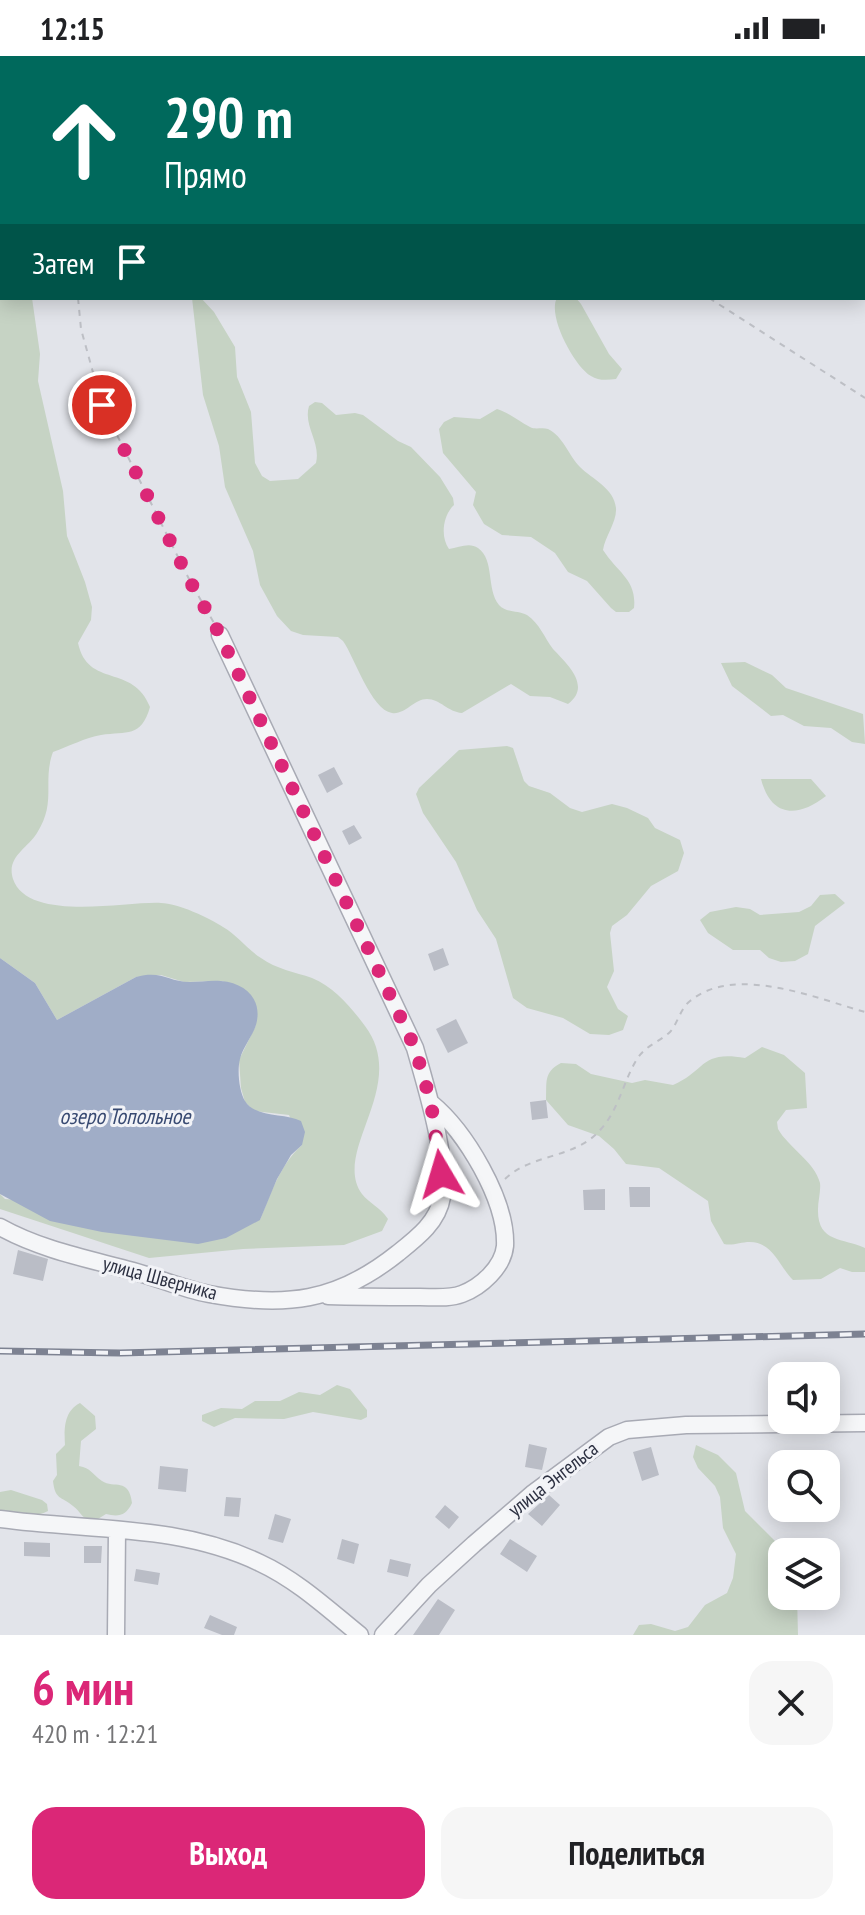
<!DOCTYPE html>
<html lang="ru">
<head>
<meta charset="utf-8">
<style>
  body { margin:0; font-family:"PT Sans Narrow",sans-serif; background:#f6f6f6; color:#202124; height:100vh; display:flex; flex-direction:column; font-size:30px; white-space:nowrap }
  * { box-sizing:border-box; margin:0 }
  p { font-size:26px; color:#757577 }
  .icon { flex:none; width:44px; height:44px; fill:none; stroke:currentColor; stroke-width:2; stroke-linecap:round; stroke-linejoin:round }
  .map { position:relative; height:1579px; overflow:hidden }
  .drawer { display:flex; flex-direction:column; background:#fff; flex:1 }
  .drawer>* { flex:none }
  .hud { position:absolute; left:0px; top:0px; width:866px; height:244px; box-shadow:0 4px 20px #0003; background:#00695c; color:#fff; overflow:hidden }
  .controls { position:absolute; left:768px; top:1306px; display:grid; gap:16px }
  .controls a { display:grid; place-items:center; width:72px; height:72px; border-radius:16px; background:#fff; box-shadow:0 4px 20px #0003; font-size:40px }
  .pin { position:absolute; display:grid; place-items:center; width:68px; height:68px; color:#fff; margin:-34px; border:4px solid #fff; border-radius:50%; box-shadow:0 2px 8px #0007 }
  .me { position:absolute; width:88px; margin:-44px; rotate:353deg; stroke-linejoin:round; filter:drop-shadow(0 0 6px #0008) }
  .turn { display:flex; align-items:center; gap:28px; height:168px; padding:0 32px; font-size:36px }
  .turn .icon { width:104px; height:104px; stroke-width:2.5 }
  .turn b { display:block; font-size:56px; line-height:68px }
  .then { display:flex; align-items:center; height:76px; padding:0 32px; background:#0003; gap:16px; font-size:30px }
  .round { display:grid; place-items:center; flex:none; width:84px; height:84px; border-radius:24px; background:#f6f6f6 }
  .head { display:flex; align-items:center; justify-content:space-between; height:136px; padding:0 32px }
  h1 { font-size:48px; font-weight:600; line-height:60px; color:#db2777 }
  .primary-button { display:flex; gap:16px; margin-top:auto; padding:16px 32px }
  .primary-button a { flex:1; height:92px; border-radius:24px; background:#db2777; color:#fff; font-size:32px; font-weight:600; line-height:92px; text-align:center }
  .primary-button a+a { background:#f6f6f6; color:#202124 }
  .status { display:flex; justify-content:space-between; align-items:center; height:56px; padding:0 40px; background:#fff; direction:ltr }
  .status svg { height:22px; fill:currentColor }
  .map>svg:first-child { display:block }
  .green { fill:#c6d3c4 }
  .water { fill:#a0adc7 }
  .building { fill:#babdc6 }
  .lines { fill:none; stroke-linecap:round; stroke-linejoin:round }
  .minor-casing { stroke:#a8aab4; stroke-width:19 }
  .path { stroke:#bdbfc5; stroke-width:2; stroke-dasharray:6 6; stroke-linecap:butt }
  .minor { stroke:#f5f6f8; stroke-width:16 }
  .rail-casing { stroke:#7d8292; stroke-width:7 }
  .rail { stroke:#f2f3f7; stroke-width:4; stroke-dasharray:12; stroke-linecap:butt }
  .route { stroke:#db2777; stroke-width:14; stroke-dasharray:0 25.2 }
  .labels { text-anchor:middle; stroke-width:6; stroke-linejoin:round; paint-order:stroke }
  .street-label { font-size:20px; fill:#2c3041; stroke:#f2f3f7 }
  .water-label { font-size:22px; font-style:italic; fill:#384a72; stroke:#f2f3f7 }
</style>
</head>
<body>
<div class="status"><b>12:15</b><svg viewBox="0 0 49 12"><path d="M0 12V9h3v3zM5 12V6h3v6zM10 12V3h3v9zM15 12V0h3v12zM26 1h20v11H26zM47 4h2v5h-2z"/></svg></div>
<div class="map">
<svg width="865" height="1579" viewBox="0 0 865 1579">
  <rect width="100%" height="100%" fill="#e2e4ea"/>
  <path class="green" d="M0 170 2 242H32L40 298 38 325 63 435 67 480 85 526 92 551 91 564 78 587C88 633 133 607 150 651 141 682 127 675 101 679 85 682 69 690 53 696 42 726 57 746 37 777 27 793 6 801 13 823 28 867 127 845 161 847 177 847 210 862 223 871 237 879 247 893 261 902 276 913 295 916 312 922 334 931 351 951 365 970 410 1030 331 1095 362 1138 369 1147 380 1151 388 1163L382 1175 344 1189 243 1193 149 1202 0 1153V1138L5 1143 260 1164C271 1137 280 1109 302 1089L289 1059 254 1055 245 1046 241 1032 239 1004 256 969 223 925 184 926 161 919 136 921 57 964 35 927 0 902Z
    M192 242H201L214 256 235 291 237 321 251 356 255 407 262 420 270 425 298 423 316 407C321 386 303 370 309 350L315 346 322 347 336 359 355 357 363 359 398 385 411 391 440 421 453 442 454 449C443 459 440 481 449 493 459 491 470 486 478 492 495 504 486 533 499 549 506 557 518 554 527 559 540 568 544 581 553 593 567 608 592 630 568 648L550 641 530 640 511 628 462 657C448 656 440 643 427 643 414 643 405 659 392 657 371 654 354 600 343 585L338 581 303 579 291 575 277 560 260 529 253 495 225 431 219 390 203 339Z
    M557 242H576L581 248 609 298 622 313 616 323C608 324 598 325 591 320 574 310 547 259 557 242Z
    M497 353C510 357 518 365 530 371 535 374 542 371 548 373 563 380 569 400 580 411 592 423 614 432 616 452 617 466 605 480 603 494 618 517 637 524 634 552L629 556H616L611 552 587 525 568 516 555 497 531 481 502 479 484 468 473 449 476 436 443 397 439 373 444 366 454 361 480 363Z
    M745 606 772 619 786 632 863 658 865 688 852 686 831 672 804 670 783 659 771 660 732 630 721 607Z
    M507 690 513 692 524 725 529 730 550 737 570 752 582 756 612 748 627 752 648 762 655 772 680 784 684 797 678 815 651 830 627 859 612 870 610 877 614 915 607 931 618 953 628 960 623 974 609 979 590 978 563 962 527 952 513 942 496 883 477 854 456 806 423 757 416 738 419 732 459 694Z
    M761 723H811L826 740C798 762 771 762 761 723Z
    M835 838 845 847 815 870 808 898 795 905 781 906 769 902 760 894H733L708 877 700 864 710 856 736 851 750 853 760 859 799 856 811 850 820 839Z
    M762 991 784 999 805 1017 807 1052 786 1054 777 1066 778 1073C788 1091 815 1106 820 1127 821 1135 818 1145 818 1153 817 1187 843 1182 865 1192V1216H852L840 1212 821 1223 793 1224C779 1210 773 1186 750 1186 740 1186 733 1190 724 1188L711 1165 708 1145 659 1112 626 1108 614 1093 599 1080 568 1069 546 1044C547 1027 543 1016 561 1007L576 1008 591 1018 632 1027 645 1024 673 1029C706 1015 700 994 745 1002Z
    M337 1329 350 1333 367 1354V1361L361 1364 313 1356 284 1363 235 1362 214 1371 202 1365V1359L221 1352 242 1353 255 1345H280L299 1336 320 1339Z
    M80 1347 95 1360 96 1373 81 1385 79 1410C91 1412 92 1418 102 1425 114 1433 129 1421 132 1447 126 1460 118 1461 106 1458L93 1466C82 1463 81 1456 73 1450 61 1440 55 1444 53 1425L57 1419 56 1398 65 1389C64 1373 64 1355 80 1347Z
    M696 1389 718 1399 736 1417 745 1455 786 1496H782V1540H797L798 1579H633L639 1569 651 1568 675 1575 688 1571 705 1549 727 1537 733 1522 736 1498 723 1472 720 1441 715 1430 698 1412 693 1401Z
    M11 1434 42 1444 47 1448 48 1455C33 1463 16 1457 0 1456V1436Z"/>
  <path class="water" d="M0 902 35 927 57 964 136 921C162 914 168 926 190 926 200 926 210 924 221 925 246 927 263 944 256 969 252 981 243 991 240 1003 237 1014 239 1035 245 1045 255 1062 285 1057 301 1065L305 1076 302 1089 291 1099 277 1123 260 1164 226 1182 198 1188 102 1176 50 1165 0 1138Z"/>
  <path class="building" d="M334 711 343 728 327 737 318 719Z
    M354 769 362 782 349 789 342 775Z
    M443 892 449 909 434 915 428 898Z
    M456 963 468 987 448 997 436 973Z
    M546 1044 548 1062 532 1064 530 1046Z
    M629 1131H650V1151H630Z
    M605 1133V1154H584L583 1134Z
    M18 1194 48 1203 43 1225 13 1218Z
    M529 1388 547 1392 542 1414 525 1411Z
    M651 1391 659 1419 642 1425 633 1396Z
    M160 1410 188 1413 186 1436 158 1433Z
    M549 1439 560 1449 542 1470 528 1458Z
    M226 1441 241 1442 239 1461 224 1460Z
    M445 1449 459 1461 449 1473 435 1461Z
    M275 1458 291 1463 283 1487 268 1483Z
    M342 1483 359 1488 354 1508 337 1503Z
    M510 1483 537 1500 527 1516 500 1498Z
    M24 1486 50 1487V1501L24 1500Z
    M84 1490H102L101 1507H84Z
    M390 1503 411 1508 408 1521 387 1516Z
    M136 1513 160 1517 158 1529 134 1525Z
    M438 1543 455 1554 439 1579H413Z
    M210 1559 237 1571 234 1579H222L204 1572Z"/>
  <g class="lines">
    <g class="minor-casing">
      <path id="minor" d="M0 1171C41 1194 89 1203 133 1215 158 1222 183 1233 209 1238 285 1252 337 1246 398 1197 417 1182 438 1166 442 1141 448 1101 426 1031 415 992L220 579
        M328 1240C359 1241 389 1241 420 1241 433 1241 449 1243 462 1238 481 1231 503 1211 505 1190 507 1144 465 1075 431 1047
        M0 1463C88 1475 179 1468 260 1507 297 1524 329 1554 360 1579
        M116 1579 117 1474
        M383 1579 429 1529 474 1488 532 1438 609 1381 627 1374 686 1369 865 1367"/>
    </g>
    <path class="path" d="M7 0 8 2
      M383 0 385 2
      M78 242 81 273 102 349 191 527 214 567
      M709 242 865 342
      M505 1123C532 1097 576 1103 601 1073 619 1053 623 1026 637 1003 645 990 659 986 670 976 678 967 680 953 690 945 735 908 815 942 865 956"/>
    <use href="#minor" class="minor"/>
    <g class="rail-casing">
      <path id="rail" d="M0 1295 120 1297 865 1278"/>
    </g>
    <use href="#rail" class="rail"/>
  </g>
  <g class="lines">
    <path class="route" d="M102 349 191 527 220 579 415 992 431 1047 441 1118"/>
  </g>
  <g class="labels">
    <g class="street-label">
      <text transform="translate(160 1222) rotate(15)" y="7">улица Шверника</text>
      <text transform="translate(553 1423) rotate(-38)" y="7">улица Энгельса</text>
    </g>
    <g class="water-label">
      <text x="125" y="1068">озеро Топольное</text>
    </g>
  </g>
</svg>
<div class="controls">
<a><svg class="icon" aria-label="sound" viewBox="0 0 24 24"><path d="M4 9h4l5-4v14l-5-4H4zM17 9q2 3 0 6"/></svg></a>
<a><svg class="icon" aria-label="search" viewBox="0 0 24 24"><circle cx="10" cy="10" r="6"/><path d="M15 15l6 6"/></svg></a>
<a><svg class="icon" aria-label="layers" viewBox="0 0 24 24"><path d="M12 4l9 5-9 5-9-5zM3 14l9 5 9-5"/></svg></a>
</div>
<div class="pin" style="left:102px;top:349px;background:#d93025"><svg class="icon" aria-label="arrive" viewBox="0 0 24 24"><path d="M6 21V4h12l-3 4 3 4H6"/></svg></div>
<svg class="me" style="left:441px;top:1118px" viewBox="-20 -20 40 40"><path d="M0-17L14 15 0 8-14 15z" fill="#db2777" stroke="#fff" stroke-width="4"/></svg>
<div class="hud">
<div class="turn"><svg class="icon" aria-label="ahead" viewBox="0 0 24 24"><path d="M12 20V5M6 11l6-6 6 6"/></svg><div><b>290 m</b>Прямо</div></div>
<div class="then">Затем<svg class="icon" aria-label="arrive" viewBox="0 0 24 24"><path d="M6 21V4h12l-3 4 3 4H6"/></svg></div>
</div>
</div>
<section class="drawer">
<div class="head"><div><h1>6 мин</h1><p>420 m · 12:21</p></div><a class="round"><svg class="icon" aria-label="close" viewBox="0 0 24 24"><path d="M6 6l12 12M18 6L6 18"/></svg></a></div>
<div class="primary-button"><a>Выход</a><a>Поделиться</a></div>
</section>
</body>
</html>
